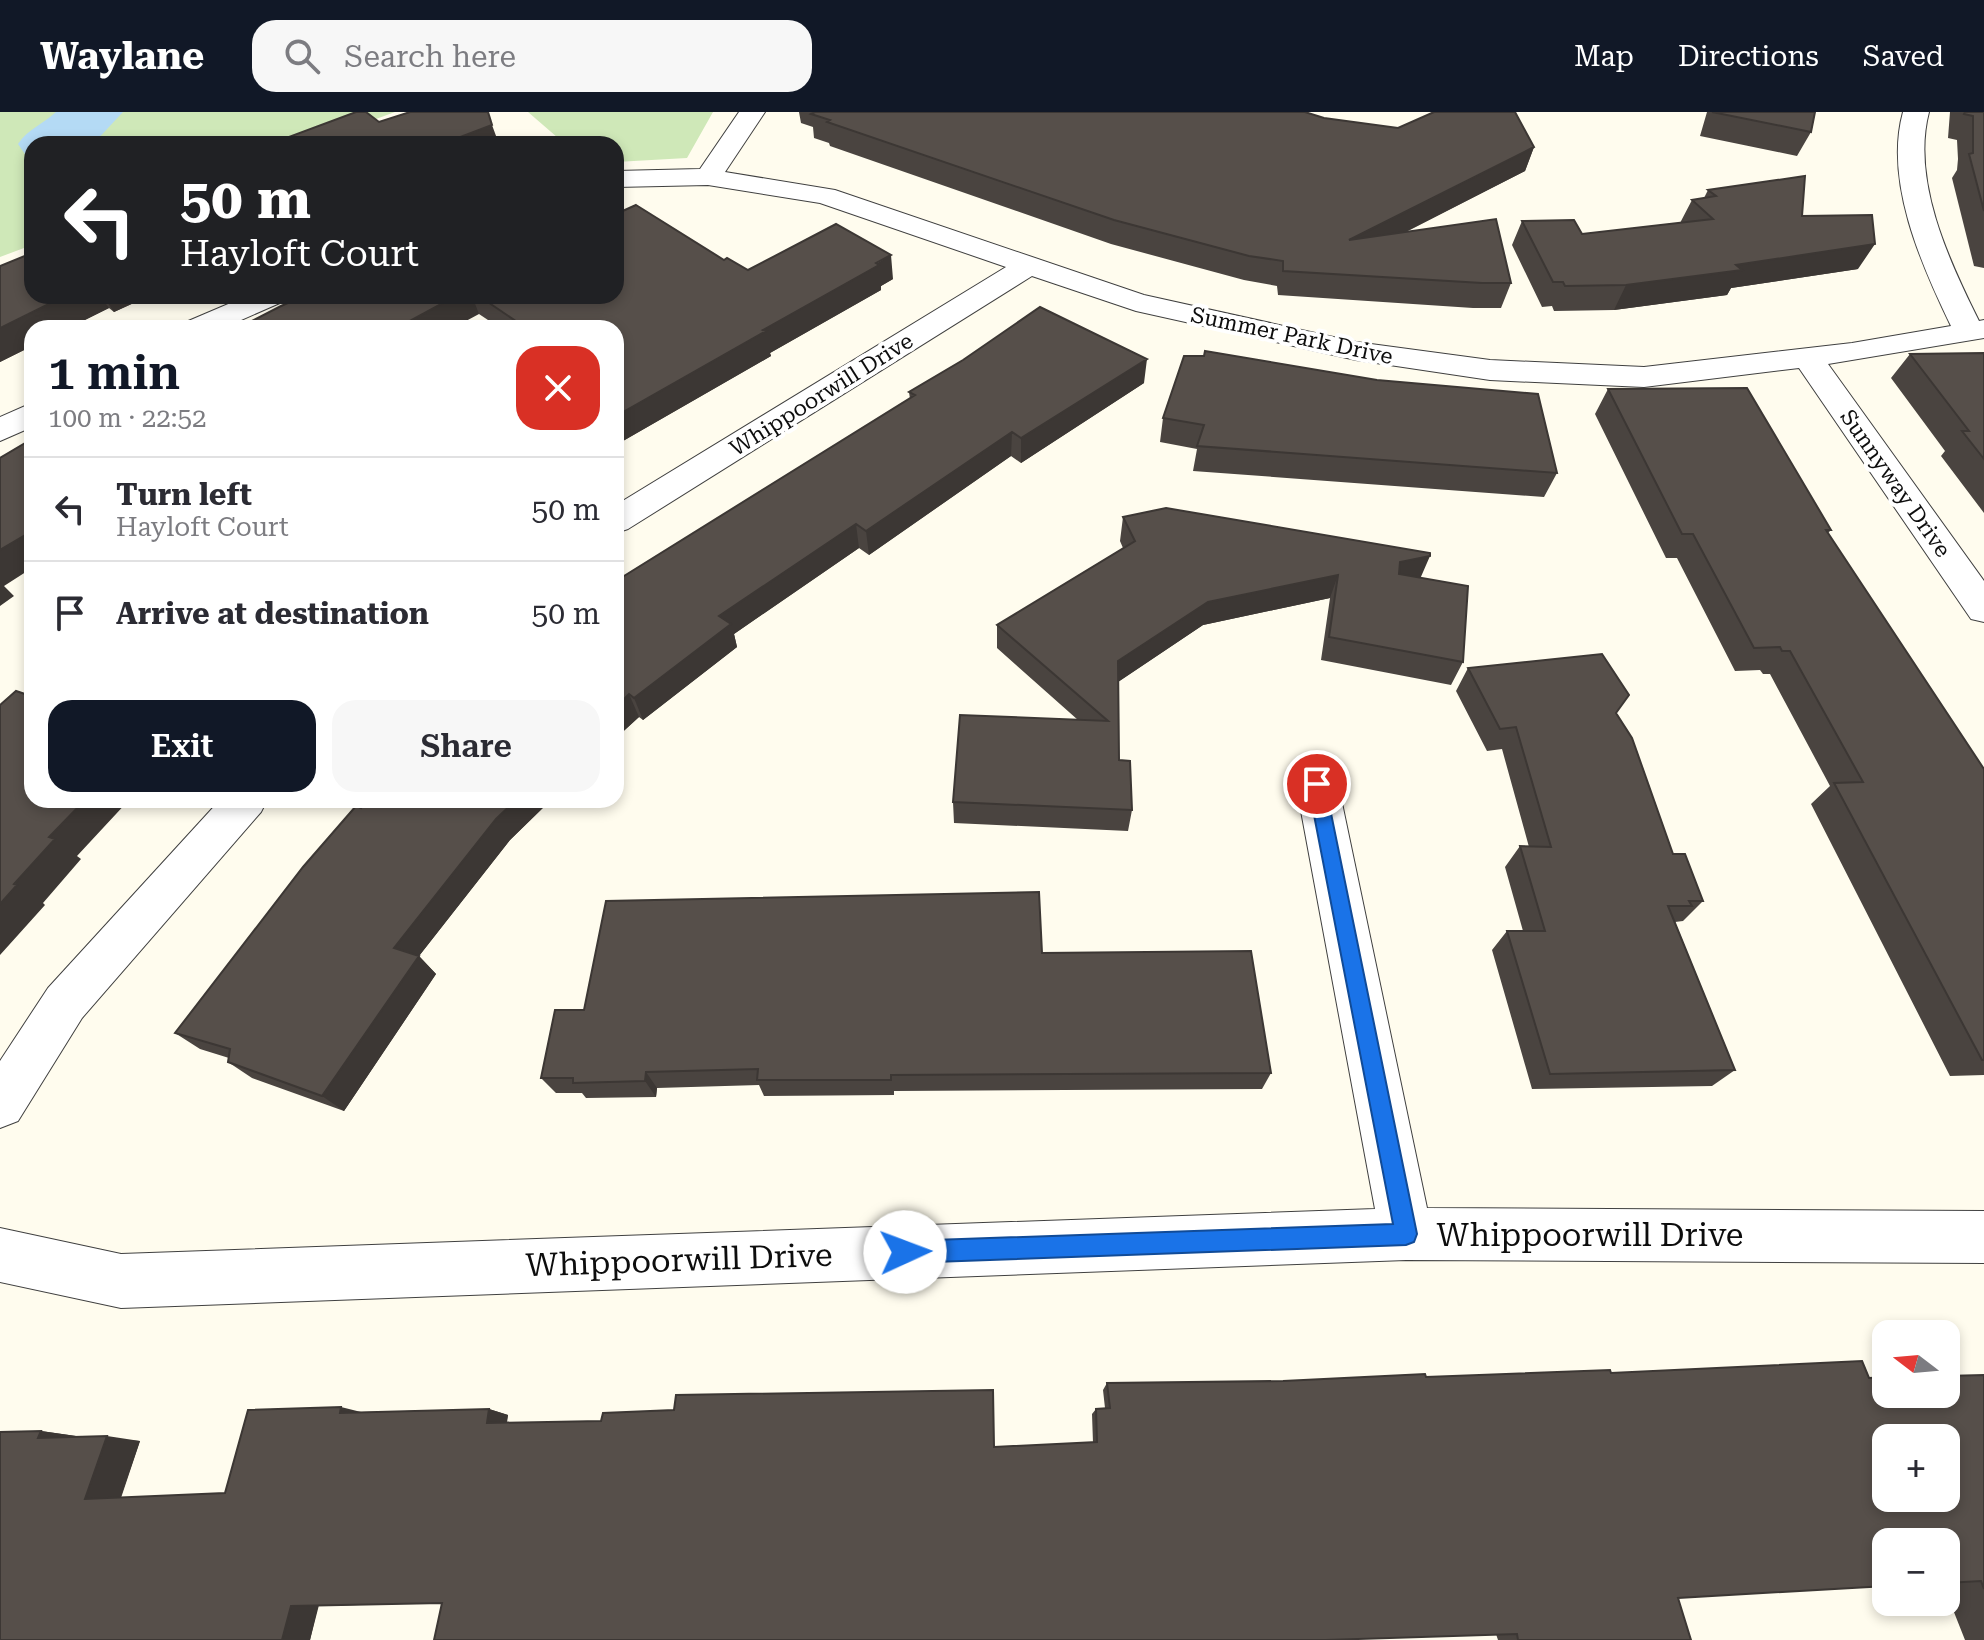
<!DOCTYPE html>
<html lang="en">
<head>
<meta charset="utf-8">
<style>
  body { margin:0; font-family:"Roboto Serif",serif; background:#f7f7f7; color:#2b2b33; height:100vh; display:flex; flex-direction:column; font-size:30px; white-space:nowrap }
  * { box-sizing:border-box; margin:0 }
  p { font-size:26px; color:#7c7c81 }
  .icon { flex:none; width:44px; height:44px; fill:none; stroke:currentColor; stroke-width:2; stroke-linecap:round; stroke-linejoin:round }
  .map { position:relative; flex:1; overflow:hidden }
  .drawer { position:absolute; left:24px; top:208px; width:600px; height:488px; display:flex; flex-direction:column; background:#fff; border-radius:24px; box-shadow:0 4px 12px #0003 }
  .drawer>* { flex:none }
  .hud { position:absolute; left:24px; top:24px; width:600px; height:168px; border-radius:24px; box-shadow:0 4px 12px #0003; background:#202124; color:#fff; overflow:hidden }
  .needle { width:52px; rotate:286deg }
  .fabs { position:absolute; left:1872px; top:1208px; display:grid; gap:16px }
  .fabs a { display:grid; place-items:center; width:88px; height:88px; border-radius:16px; background:#fff; box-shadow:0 4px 12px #0003; font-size:40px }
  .pin { position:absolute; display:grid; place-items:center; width:68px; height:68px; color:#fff; margin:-34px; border:4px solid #fff; border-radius:50%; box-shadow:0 2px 8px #0007 }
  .me { position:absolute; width:88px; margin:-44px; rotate:88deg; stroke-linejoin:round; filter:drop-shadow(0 0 6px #0008) }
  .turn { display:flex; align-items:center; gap:28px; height:168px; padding:0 24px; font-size:36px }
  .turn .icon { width:104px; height:104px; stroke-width:2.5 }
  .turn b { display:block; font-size:56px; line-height:68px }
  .round { display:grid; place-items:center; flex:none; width:84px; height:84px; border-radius:24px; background:#f7f7f7 }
  .headline { display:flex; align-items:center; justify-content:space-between; height:136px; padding:0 24px }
  h1 { font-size:48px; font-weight:600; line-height:60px; color:#111827 }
  .button { display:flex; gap:16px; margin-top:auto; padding:16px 24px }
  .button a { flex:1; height:92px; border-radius:24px; background:#111827; color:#fff; font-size:32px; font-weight:600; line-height:92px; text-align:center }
  .button a+a { background:#f7f7f7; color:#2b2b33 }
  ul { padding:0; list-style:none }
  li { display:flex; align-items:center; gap:24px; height:104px; padding:0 24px; border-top:2px solid #e1e1e2 }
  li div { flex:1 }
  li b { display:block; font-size:30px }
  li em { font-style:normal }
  header { display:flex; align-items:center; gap:48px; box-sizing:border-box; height:112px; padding:0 40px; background:#111827; color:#fff }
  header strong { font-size:38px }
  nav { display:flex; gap:44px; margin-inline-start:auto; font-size:28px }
  .search { width:560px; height:72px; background:#f7f7f7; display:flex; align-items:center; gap:20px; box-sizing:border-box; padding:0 28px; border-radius:24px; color:#7c7c81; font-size:30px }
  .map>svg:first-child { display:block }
  .green { fill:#cfe8b8 }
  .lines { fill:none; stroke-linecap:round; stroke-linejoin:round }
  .river { fill:#b4daf5; fill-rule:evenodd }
  .minor-casing { stroke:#404040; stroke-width:2 }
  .minor { fill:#fff; fill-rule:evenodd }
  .wall { fill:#4a4440 }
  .shaded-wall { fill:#3c3734 }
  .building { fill:#564f4a; stroke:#3c3734; stroke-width:2; fill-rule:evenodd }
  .route { fill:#1a73e8; stroke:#114b97; stroke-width:2 }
  .labels { text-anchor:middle; stroke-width:8; stroke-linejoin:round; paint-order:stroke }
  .far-street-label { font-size:22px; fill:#0d0d0d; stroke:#fff }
  .near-street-label { font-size:32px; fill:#0d0d0d; stroke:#fff }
</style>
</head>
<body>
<header>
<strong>Waylane</strong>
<div class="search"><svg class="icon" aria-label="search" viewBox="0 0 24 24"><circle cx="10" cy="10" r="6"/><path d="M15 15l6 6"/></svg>Search here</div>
<nav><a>Map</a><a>Directions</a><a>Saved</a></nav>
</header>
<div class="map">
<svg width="1984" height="1528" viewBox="0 0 1984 1528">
  <rect width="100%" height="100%" fill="#fffcee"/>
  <path class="green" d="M0 0H395L308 32H32V133L0 145Z
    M528 0H713L687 46 616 50V32H565Z"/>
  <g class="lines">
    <path class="river" d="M56 0H123L93 32H32V46L27 45 18 32C28 17 43 12 56 0Z"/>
    <g class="minor-casing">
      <path id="minor" d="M739 0H765L725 60 835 78 1144 183 1356 230 1490 248 1644 255 1852 231 1951 214C1921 152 1884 69 1903 0H1929C1911 68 1949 149 1979 209L1984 208V226L1828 252 1984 469V510L1971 507 1799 256 1644 275 1490 268 1356 248 1136 199 1032 164 628 417 616 421V393L1006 155 820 91 708 73 616 75V59L700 57Z
        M247 184H287L282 190 223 216H182L186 210Z
        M32 291V315L0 329V305Z
        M1317 655 1332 660 1338 672 1427 1096 1984 1099V1151L1406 1148 121 1196 0 1170V1116L121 1142 1375 1097 1296 672 1302 660Z
        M220 688H267L261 700 82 906 18 1009 0 1016V949L48 876Z"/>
    </g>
    <use href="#minor" class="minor"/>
  </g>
  <path class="wall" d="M799 0H1305L1324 6 1534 35 1525 59 1406 120 1511 171 1501 196H1473L1278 183 1277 174 1244 168 1111 132 830 34 829 31 814 26 813 15 801 11Z
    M1707 0H1815L1811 20 1797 44 1700 24Z
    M1950 0H1984V156L1974 154 1952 66 1957 58 1958 47 1957 28 1948 26Z
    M1708 78 1802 104 1858 157 1731 176 1727 183 1614 198 1554 199 1552 194 1542 195 1512 133 1522 109 1582 122 1680 111 1692 88 1704 86Z
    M724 148 748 158 893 167 881 174V178L770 241 771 244 616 333V216H500L479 202 304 184H616Z
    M0 154 32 184H149L114 200 109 196 0 250Z
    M1984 241V401L1941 344 1945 339 1891 266 1910 242Z
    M1144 271 1021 351 1011 344 869 443 859 436 734 522 737 535 643 608 639 605 616 626V469L910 287 909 280Z
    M1608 277 1831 418 1828 421 1984 657V963L1950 964 1811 692 1830 674 1770 562H1763L1760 558 1735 559 1677 446H1666L1595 302Z
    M1163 306 1557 361 1544 385 1193 359 1197 337 1160 330Z
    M1123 405 1421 465 1463 550 1451 573 1321 548 1330 486 1203 513 1118 570 1119 648 1132 698 1128 719 954 711 953 690 1078 608 997 536V513L1123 436 1120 429Z
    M1468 556 1616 601 1673 742 1703 789 1683 809 1675 810 1735 958 1712 974 1532 977 1492 838 1507 819H1523L1505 755 1520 734 1529 735 1502 637 1487 639 1456 579Z
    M368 688H551L510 728 419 844 436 862 344 999 252 966 228 950 229 946 200 937 175 921Z
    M1042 841 1271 961 1262 977 894 979V983L764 984 759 973 657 976 656 985 586 986 582 981H556L541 966 584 898Z
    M1611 1261 1869 1266 1984 1263V1528H1965L1946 1480V1430L1678 1486 1691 1528H1498L1496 1522 442 1491 318 1494 310 1528H0L41 1319 76 1324 140 1329 121 1386 225 1381 362 1300 489 1297 508 1303 507 1311 994 1335 1093 1331 1092 1302 1096 1297 1105 1296 1103 1278 1107 1271 1283 1269Z"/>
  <path class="shaded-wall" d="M492 13 499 32H442Z
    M1534 35 1525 59 1342 152 1349 128Z
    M1875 132 1858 157 1731 176 1727 183 1614 198 1626 173 1736 153Z
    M891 143 893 167 881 174V178L770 241 771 244 616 333V304Z
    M65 184H100L109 196 69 216H32V234L0 250V216Z
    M103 184H149L114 200Z
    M456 184H472L479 202 453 216H397Z
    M1147 247 1144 271 1021 351V326Z
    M1012 320 1011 344 869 443 866 419Z
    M856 412 859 436 734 522 737 535 643 608 634 586 719 504Z
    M32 419V456L4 474 14 484 0 494V438Z
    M1430 444 1420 467 1390 474 1400 450Z
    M1338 463 1330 486 1203 513 1115 572 1118 549 1208 490Z
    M629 582 639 605 616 626V595Z
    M85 688H129L77 744 81 747 43 791 45 793 0 843V792L49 725Z
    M516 688H551L510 728 419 844 436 862 344 999 322 984 394 836 496 707Z
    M646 960 657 976 656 985 645 969Z
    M341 1295 365 1301H340Z
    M489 1297 508 1303 505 1317 487 1311Z
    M41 1319 76 1324 38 1326Z
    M107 1324 140 1329 119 1390 85 1387Z
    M319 1493 310 1528H282L291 1494Z"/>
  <path class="building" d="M356 0H366L379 10 410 0H488L492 13 442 32H293L286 26Z
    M815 0H1305L1324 6 1398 16 1434 0H1515L1534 35 1349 128 1496 107 1511 171H1482L1283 159V149L1249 144 1114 108 827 10 830 8 811 2Z
    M1712 0H1815L1811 20Z
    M1965 0H1984V99L1969 42 1973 41V4L1964 2Z
    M1805 64 1802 104 1872 103 1875 132 1736 153 1742 158 1626 173 1565 174 1563 170H1553L1522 109 1574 108 1582 122 1713 107 1692 88 1716 84 1708 78Z
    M636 93 724 148 727 146 748 158 836 112 891 143 876 151 879 153 763 218 766 219 616 304V216H526L479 184H616V102Z
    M32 141V184H65L0 216V154Z
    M304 184H456L397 216H238L281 194Z
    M1040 195 1147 247 1021 326 1012 320 866 419 856 412 719 504 731 512 634 586 629 582 616 595V469L915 283 909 280 963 248Z
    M1205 239 1377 268 1538 282 1557 361 1197 334 1204 313 1163 306 1184 244H1204Z
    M1984 241V347L1962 319H1969L1910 242Z
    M1747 276 1831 418H1826L1984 657V948H1982L1834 671 1863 670 1790 539H1782L1780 535 1754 536 1693 422H1682L1608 277Z
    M32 327V419L0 438V346Z
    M1166 396 1430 441V444L1400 450 1399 462 1468 474 1463 550 1329 525 1338 463 1208 490 1118 549 1119 648 1130 649 1132 698 953 690 960 603 1108 609 997 513 1135 429 1123 405Z
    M1602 542 1629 583 1616 601 1632 626 1673 742H1685L1703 789H1689L1692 794H1668L1735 958 1550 962 1507 819H1545L1520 734 1551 735 1516 615 1500 617 1468 556Z
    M32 576V688H85L49 725 55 727 14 772 17 773 0 792V593L16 579 25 582Z
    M368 688H516L496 707 394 836 419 844 322 984 228 950 230 937 175 921 303 755 356 694 361 696Z
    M1039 780 1042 841 1251 839 1271 961 891 963V968H757L758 957 646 960 645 969 573 971V966H541L555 898H584L606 789Z
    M1862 1249 1869 1266 1886 1265V1282H1946V1264L1984 1263V1477L1981 1469 1946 1471V1430H1886V1474L1678 1486 1691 1528H1518L1517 1522 1326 1528H434L442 1491 291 1494 282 1528H0V1320L41 1319 38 1326 107 1324 85 1387 225 1381 248 1298 341 1295 340 1301 489 1297 487 1311 601 1309 603 1301 674 1298 676 1283 993 1278 994 1335 1097 1330 1096 1297 1110 1296 1107 1271 1283 1269 1425 1262 1426 1265 1610 1258 1611 1261ZM1886 1326H1946V1386H1886Z"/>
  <path class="route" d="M1317 665 1325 672 1417 1122 1414 1130 1406 1133 905 1151 897 1148 894 1140 897 1132 905 1129 1393 1112 1308 672Z"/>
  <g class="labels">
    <g class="far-street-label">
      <text transform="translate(1292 223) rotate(12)" y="8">Summer Park Drive</text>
      <text transform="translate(821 282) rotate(-32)" y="8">Whippoorwill Drive</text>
      <text transform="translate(1896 371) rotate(55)" y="8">Sunnyway Drive</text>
    </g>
    <g class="near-street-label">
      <text x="1590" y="1134">Whippoorwill Drive</text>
      <text transform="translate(679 1148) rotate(-2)" y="11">Whippoorwill Drive</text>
    </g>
  </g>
</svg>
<div class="fabs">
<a><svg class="needle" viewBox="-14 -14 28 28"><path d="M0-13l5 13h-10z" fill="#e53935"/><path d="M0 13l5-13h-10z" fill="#7c7c81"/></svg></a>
<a>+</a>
<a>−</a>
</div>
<div class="pin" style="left:1317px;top:672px;background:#d93025"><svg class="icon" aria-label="arrive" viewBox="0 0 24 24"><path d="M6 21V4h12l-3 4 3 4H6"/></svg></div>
<svg class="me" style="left:905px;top:1140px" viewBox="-20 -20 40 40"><circle r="19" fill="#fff"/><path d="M0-13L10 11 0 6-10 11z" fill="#1a73e8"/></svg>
<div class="hud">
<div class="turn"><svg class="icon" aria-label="left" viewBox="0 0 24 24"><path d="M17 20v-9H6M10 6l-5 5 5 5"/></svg><div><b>50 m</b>Hayloft Court</div></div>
</div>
<section class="drawer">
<div class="headline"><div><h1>1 min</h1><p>100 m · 22:52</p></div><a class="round" style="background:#d93025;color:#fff"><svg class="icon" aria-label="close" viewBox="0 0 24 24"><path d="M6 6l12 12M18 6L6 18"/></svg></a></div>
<ul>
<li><svg class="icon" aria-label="left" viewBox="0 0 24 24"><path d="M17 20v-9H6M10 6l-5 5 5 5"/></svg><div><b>Turn left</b><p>Hayloft Court</p></div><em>50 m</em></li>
<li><svg class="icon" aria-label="arrive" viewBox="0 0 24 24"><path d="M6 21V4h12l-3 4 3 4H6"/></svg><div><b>Arrive at destination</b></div><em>50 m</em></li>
</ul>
<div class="button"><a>Exit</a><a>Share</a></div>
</section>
</div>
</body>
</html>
